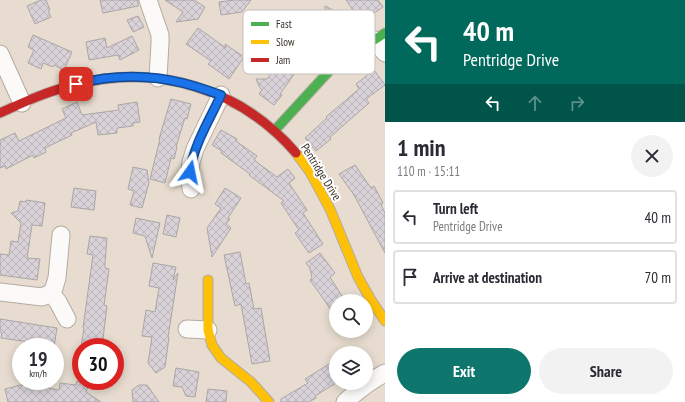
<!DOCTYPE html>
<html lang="en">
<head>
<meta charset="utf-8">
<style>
  body { margin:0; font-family:"PT Sans Narrow",sans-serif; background:#f2f2f3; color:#2b2b33; height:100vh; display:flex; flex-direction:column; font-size:15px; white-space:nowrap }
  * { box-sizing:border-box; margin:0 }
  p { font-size:13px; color:#7c7c81 }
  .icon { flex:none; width:22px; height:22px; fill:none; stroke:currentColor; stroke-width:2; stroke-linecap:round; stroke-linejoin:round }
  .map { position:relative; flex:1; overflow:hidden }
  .side { display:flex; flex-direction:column; background:#fff; width:300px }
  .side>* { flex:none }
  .top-card { background:#00695c; color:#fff; overflow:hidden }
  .controls { position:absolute; left:329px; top:294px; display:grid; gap:8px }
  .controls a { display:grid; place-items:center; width:44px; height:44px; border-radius:50%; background:#fff; box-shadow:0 2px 10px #0003; font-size:20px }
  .speed { position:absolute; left:12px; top:338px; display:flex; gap:8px; font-size:20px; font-weight:700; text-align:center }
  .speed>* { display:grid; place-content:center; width:52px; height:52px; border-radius:50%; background:#fff; box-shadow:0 2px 10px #0003; line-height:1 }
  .speed small { font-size:10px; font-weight:400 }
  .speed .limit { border:6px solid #d22; background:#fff; color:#111 }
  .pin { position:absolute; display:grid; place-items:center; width:34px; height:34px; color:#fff; margin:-17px; border-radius:8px; box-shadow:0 2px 6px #0006 }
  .me { position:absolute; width:44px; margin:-22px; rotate:12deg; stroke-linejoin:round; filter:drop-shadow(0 0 3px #0008) }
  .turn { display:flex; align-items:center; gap:14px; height:84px; padding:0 12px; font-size:18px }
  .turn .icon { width:52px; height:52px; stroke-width:2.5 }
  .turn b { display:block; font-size:28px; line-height:34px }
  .lanes { display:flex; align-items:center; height:38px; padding:0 12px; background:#0003; justify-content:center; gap:20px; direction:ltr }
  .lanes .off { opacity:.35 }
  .round { display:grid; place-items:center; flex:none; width:42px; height:42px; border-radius:21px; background:#f2f2f3 }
  .summary { display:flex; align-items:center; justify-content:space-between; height:68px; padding:0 12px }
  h1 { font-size:24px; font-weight:600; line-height:30px }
  .cta { display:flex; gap:8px; margin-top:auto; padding:8px 12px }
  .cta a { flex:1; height:46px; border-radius:24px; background:#0f766e; color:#fff; font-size:16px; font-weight:600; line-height:46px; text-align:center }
  .cta a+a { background:#f2f2f3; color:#2b2b33 }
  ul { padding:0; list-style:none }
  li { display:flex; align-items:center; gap:12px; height:54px; margin:0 8px 6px; padding:0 4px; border:2px solid #e1e1e2; border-radius:4px }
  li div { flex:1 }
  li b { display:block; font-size:15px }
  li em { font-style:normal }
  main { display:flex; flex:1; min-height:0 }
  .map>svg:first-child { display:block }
  .building { fill:url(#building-cross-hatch); stroke:#aaa6a5 }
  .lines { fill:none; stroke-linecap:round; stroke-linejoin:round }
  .street-casing { stroke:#b3aba1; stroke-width:19 }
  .fast-casing { stroke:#b3aba1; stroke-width:11 }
  .slow-casing { stroke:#b3aba1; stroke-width:11 }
  .jam-casing { stroke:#b3aba1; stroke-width:11 }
  .street { stroke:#fbfaf8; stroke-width:17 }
  .fast { stroke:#4caf50; stroke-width:9 }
  .slow { stroke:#ffc107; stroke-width:9 }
  .jam { stroke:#c62828; stroke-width:9 }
  .route-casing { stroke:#114b97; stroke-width:10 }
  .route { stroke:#1a73e8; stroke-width:7 }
  .labels { text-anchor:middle; stroke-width:4; stroke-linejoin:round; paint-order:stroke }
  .street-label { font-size:12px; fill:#383027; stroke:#fff }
  .key { fill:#fff; stroke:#c3c1be; stroke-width:1 }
  .key-label { font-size:11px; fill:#383027 }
</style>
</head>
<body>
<main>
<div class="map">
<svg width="385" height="402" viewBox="0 0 385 402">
  <defs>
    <pattern id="building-cross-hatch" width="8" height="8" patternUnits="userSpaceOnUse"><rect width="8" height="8" fill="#d9d3d9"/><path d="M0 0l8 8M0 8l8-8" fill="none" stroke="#bbb5ba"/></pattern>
  </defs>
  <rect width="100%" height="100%" fill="#e7dccf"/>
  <path class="building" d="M41 0H46L50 10 48 11 51 17 35 24 27 6Z
    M100 0H138V6L103 13Z
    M165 0H194L205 7 198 19 176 22 183 12Z
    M234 0H251L242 12 221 15 219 2Z
    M346 0H378L383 7 361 22Z
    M325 6 359 23 346 33 344 30 313 51 304 37 292 54 276 43 277 41 269 23 282 33 293 18 290 12 323 36Z
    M138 16 144 27 133 32 127 20Z
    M198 28 226 48 225 44 244 57 229 79 208 64 211 61 186 44Z
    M33 35 72 52 64 70 54 65 53 67 43 63 41 69 28 63 34 50 28 47Z
    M132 36 139 50 120 60 118 55 89 60 86 42 105 38 107 48Z
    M280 62 295 73 280 94 282 95 274 105 259 94 262 90 260 88 256 79H267Z
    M374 70 385 85 366 99 369 103 330 137 331 139 316 151 305 138 327 118 326 117 359 89 356 84Z
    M171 99 191 104 187 119 185 118 183 124 176 147H177L174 159 171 158 165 183 150 179 160 139H159Z
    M77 102 82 115 119 110 118 105 137 102 140 122 133 123V126L117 128V133L98 135 96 122 71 133 72 135 45 148 46 152 34 158 33 155 6 169 5 166 0 168V140L15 133 19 141 66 118 62 109Z
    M221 130 237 139 236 141 257 156 254 160 277 177 288 169 295 178 289 183 307 210 303 213 323 244 309 253 295 233 299 230 281 203 284 201 249 175 250 174 221 153 222 151 212 145Z
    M355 165 371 188 374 186 383 203 381 205 385 213V253L354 195 339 174Z
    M133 167 147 170 149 183 142 208 130 205 134 191 128 189Z
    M74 188 96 191 94 210 71 207Z
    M225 188 241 198 228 218 230 219 226 224 231 228 212 257 207 228 221 208 215 204Z
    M26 200 45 203 42 226 32 225 27 258 40 259 37 280 0 275V254L9 255 11 241 18 242 21 223 11 213 18 211 20 201 26 202Z
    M167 215 180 218 176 237 163 234Z
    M136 218 160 223 152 258 145 236 133 233Z
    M90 236 107 238 105 262V268L109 269 104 305 107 306 102 347H81L84 328H83L93 255 87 254Z
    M240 252 246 284 249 283 254 309 261 308 270 361 252 364 241 304 235 306 224 255Z
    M320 253 335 273 330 277 345 301H336V317L310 280 312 278 310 268 306 263Z
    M153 263 176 267 173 280 178 273 168 337H169L165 367 156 373 148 363 152 337 142 336 146 310 155 312 159 288 149 286Z
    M0 319 57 328 54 347 36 344V343L1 338 2 333 0 332Z
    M331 363 336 370V383L315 396 316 398 309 402H281V399L308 383 305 379Z
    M176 368 199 372 195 397 186 396 182 387 173 386Z
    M77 381H90L86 392 101 402H8L5 389 29 383 30 385 59 390 60 383 76 385Z
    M139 385H147L159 402H133L132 390Z
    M208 389 227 391 226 402H206Z"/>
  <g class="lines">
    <g class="street-casing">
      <path id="street" d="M148 0 160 35V43L158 78
        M375 40 385 53
        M0 54 22 103
        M191 189 190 172 191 162 195 149 221 95
        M0 292 42 297 51 293 54 288 57 278 61 235
        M51 293 58 302 67 319
        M187 329 208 330
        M345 402C357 391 370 381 385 373"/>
    </g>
    <g class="fast-casing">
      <path id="fast" d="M275 130 331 69 340 62 385 33"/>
    </g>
    <g class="slow-casing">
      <path id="slow" d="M296 153 310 172 330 209 358 277 371 300 385 321
        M208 280V330L212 345 221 358 251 382 269 402"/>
    </g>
    <g class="jam-casing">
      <path id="jam" d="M0 113C24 102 48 91 74 85 156 63 240 88 296 153"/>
    </g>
    <use href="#street" class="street"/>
    <use href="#fast" class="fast"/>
    <use href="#slow" class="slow"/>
    <use href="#jam" class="jam"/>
  </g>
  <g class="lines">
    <g class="route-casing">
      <path id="route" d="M76 84C111 75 147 74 183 83 196 86 209 91 221 95 210 119 193 146 190 172"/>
    </g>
    <use href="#route" class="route"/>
  </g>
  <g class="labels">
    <g class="street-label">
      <text transform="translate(321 172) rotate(58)" y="4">Pentridge Drive</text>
    </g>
  </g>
  <rect x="243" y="10" width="132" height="64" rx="6" class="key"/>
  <rect x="251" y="22" width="18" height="4" fill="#4caf50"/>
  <rect x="251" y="40" width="18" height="4" fill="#ffc107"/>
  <rect x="251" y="58" width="18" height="4" fill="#c62828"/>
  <g class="key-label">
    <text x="276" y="28">Fast</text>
    <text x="276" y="46">Slow</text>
    <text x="276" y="64">Jam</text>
  </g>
</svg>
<div class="controls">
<a><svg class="icon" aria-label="search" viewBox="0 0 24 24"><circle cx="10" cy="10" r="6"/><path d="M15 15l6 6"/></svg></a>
<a><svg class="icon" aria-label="layers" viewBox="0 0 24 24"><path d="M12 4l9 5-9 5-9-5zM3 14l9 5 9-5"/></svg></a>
</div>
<div class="speed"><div>19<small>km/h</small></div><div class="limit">30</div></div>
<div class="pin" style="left:76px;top:84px;background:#d93025"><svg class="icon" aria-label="arrive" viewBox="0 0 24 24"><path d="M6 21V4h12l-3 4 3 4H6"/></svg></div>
<svg class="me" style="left:190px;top:172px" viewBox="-20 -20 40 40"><path d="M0-17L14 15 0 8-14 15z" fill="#1a73e8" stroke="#fff" stroke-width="4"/></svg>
</div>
<section class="side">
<div class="top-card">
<div class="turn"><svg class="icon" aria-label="left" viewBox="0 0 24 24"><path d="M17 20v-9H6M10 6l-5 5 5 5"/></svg><div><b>40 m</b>Pentridge Drive</div></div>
<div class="lanes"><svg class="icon" aria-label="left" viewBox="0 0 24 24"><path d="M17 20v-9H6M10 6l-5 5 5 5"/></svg><svg class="icon off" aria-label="ahead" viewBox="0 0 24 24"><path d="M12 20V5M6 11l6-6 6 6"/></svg><svg class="icon off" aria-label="right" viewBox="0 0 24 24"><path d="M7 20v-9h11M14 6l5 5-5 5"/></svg></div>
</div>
<div class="summary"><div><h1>1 min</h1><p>110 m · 15:11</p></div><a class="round"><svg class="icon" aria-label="close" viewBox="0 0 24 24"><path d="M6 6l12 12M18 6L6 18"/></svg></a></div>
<ul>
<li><svg class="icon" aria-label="left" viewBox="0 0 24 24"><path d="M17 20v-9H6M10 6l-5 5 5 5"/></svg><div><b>Turn left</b><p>Pentridge Drive</p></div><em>40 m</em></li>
<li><svg class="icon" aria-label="arrive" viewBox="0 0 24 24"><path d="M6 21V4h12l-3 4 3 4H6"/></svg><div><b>Arrive at destination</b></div><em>70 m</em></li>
</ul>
<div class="cta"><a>Exit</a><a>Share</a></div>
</section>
</main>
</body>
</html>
